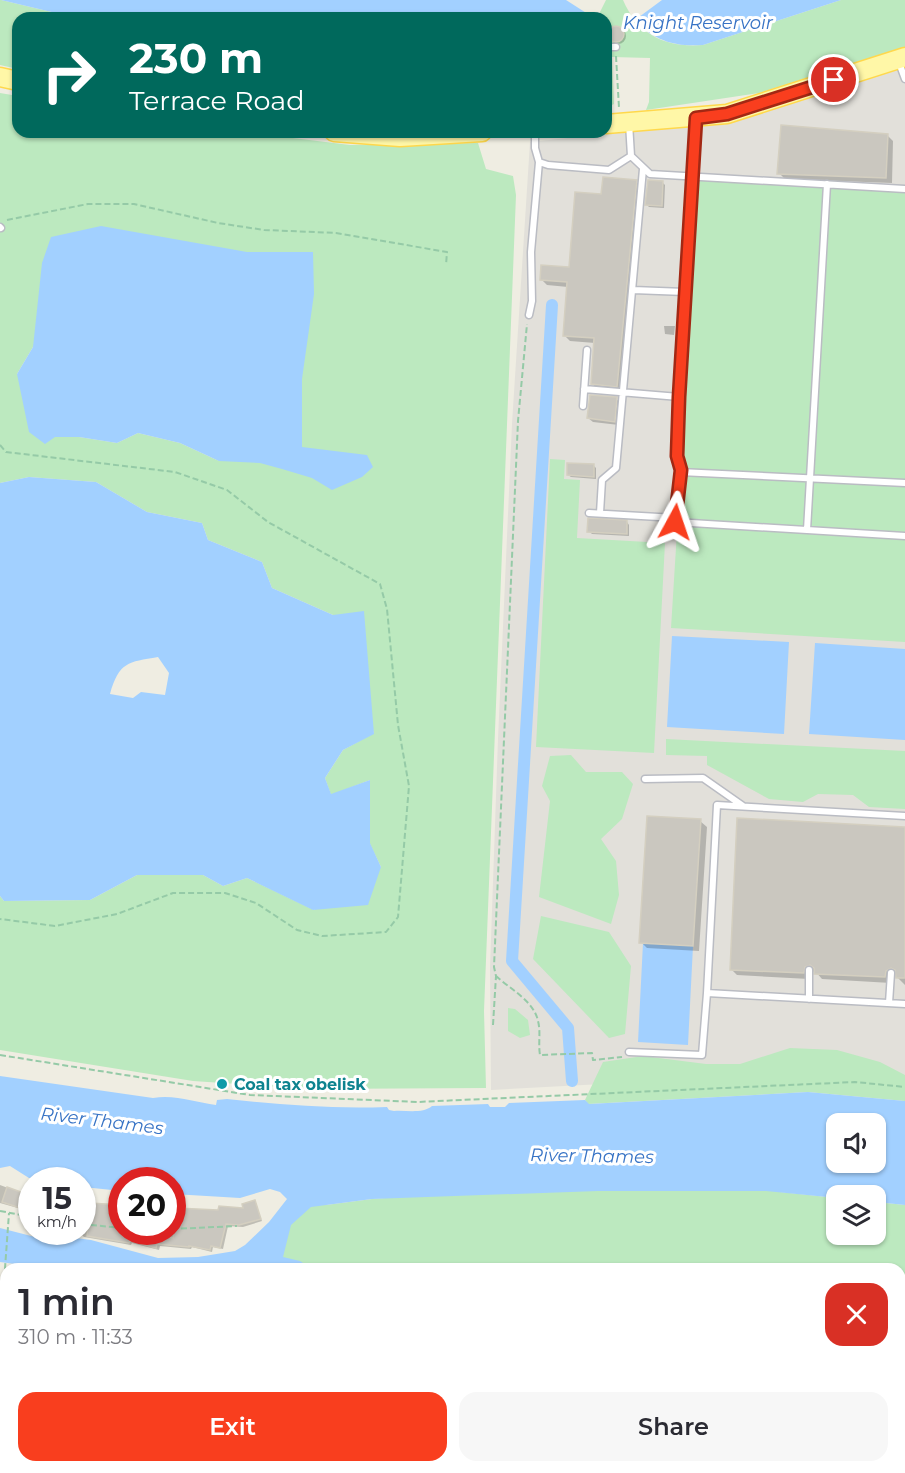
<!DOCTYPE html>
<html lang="en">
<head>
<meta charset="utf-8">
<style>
  body { margin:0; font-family:Montserrat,sans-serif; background:#f7f7f7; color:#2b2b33; height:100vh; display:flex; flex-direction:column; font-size:22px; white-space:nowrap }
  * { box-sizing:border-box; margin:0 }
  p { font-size:20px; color:#7c7c81 }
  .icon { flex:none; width:33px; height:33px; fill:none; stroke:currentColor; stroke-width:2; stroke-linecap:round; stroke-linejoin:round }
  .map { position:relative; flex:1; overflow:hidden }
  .panel { position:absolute; left:0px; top:1263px; width:906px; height:210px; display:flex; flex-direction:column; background:#fff; border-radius:18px 18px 0 0; box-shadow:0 2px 4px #0004 }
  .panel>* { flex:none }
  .guide { position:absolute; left:12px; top:12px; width:600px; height:126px; border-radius:18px; box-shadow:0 2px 4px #0004; background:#00695c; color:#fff; overflow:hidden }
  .buttons { position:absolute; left:826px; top:1113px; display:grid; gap:12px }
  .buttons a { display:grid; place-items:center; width:60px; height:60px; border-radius:12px; background:#fff; box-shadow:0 2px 4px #0004; font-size:30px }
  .speed { position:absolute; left:18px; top:1167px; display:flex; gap:12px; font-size:30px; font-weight:700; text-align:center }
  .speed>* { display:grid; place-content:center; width:78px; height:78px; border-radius:50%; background:#fff; box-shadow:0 2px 4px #0004; line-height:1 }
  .speed small { font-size:15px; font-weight:400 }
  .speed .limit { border:9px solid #d22; background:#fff; color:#111 }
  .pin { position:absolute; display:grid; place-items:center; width:51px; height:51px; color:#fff; margin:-26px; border:3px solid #fff; border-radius:50%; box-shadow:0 2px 6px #0007 }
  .me { position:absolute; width:66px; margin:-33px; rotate:5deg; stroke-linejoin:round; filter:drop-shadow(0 0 4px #0008) }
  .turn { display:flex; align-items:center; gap:21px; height:126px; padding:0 18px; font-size:27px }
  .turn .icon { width:78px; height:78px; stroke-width:2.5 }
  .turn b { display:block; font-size:42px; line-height:51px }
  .round { display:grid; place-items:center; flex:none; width:63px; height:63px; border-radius:18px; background:#f7f7f7 }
  .headline { display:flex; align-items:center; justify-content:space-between; height:102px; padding:0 18px }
  h1 { font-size:36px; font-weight:600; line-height:45px }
  .cta { display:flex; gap:12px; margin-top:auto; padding:12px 18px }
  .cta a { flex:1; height:69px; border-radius:18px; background:#f93e1e; color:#fff; font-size:24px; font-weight:600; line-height:69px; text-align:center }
  .cta a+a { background:#f7f7f7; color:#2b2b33 }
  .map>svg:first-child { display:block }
  .industrial { fill:#e2e0da }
  .education { fill:#dfdcd1 }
  .green { fill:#bce9bf; fill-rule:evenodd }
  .water { fill:#a2d0ff; fill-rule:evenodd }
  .shadow { fill:#0003 }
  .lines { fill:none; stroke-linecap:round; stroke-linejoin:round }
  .canal { stroke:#a2d0ff; stroke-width:12 }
  .building { fill:#cac7bf; stroke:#d4cfc0; stroke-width:1.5 }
  .service-casing { stroke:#babcc3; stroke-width:9 }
  .minor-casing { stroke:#babcc3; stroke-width:15 }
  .tertiary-casing { stroke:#babcc3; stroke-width:18 }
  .primary-casing { stroke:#ffd84c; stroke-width:21 }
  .path { stroke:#95caa7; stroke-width:2; stroke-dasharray:6 3; stroke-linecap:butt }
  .service { stroke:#fff; stroke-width:6 }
  .minor { stroke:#fff; stroke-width:12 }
  .tertiary { stroke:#fff; stroke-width:15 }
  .primary { stroke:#fff7a7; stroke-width:18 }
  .route-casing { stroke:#a22814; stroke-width:15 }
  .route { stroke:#f93e1e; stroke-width:10 }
  .culture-dot { fill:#0f9aa8; stroke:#fff; stroke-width:2 }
  .labels { text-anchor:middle; stroke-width:6; stroke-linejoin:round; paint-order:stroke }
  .culture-label { font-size:16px; font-weight:bold; fill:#0d838f; stroke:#fff; text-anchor:start }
  .water-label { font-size:18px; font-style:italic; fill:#3773c5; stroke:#fff }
</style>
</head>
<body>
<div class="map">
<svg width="905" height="1473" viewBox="0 0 905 1473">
  <rect width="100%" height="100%" fill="#efede2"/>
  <path class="industrial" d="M905 67V1079H697L491 1090 490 968 498 739 512 424 530 142 662 128 756 115Z"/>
  <path class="education" d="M605 1467H732L731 1473H604Z"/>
  <path class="green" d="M0 0H1L77 18H18V69L0 65Z
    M606 0H623C638 35 666 48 703 45L841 0H905V47L759 93 646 110 649 102 650 58 612 57 614 104 606 108V18H597Z
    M0 93 18 96V132H243L350 145 478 143 486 169 513 176 516 195 484 1011 486 1088 311 1089 193 1081 0 1050V896L4 901 90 900 137 875H203L223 886 247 878 314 910 381 867 370 844V780L331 795 325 778 343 750 374 733 333 615 272 588 262 562 208 540 202 523 147 512 96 482 29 477 0 483ZM33 347 219 461 180 443 138 433 117 443 79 437H55L17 374Z
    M699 177 905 192V642L671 628Z
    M550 459 565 460 564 479 580 480 577 538 665 543 654 753 536 747Z
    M666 739 905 751V809L869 807 853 795 818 794 803 802 769 799 707 765V756L666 755Z
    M571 755 586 772H622L633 784 622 819 601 839 616 861 619 895 611 924 539 897 550 801 542 786 550 756Z
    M541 916 609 932 631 966 625 1034 609 1038 533 959Z
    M508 1008 515 1009 528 1020 530 1035 520 1038 508 1031Z
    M790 1048 837 1050 880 1062 905 1075V1101L808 1092 588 1104 585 1100 603 1062 643 1056 706 1064H740Z
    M533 1187 773 1190 780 1192 837 1198V1234H876V1202L905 1205V1354H900V1269H292L272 1263 282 1236 309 1193 326 1205 372 1199Z
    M0 1318 6 1319V1467H172V1473H0Z"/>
  <path class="water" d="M1 0H566L591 16V18H77Z
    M662 0H841L703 45C675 47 657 41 637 23L641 20 639 17Z
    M101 226 247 252H313L314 294 302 379V447L367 455 373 467 362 477 332 490 312 478 282 469 260 463 219 461 180 443 138 433 117 443 79 437H55L45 444 29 432 17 374 33 347 42 263 51 237Z
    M29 477 96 482 147 512 202 523 208 540 262 562 272 588 333 615 364 611 374 734 343 750 325 778 331 794 370 780V843L381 867 368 905 313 910 247 878 223 886 203 875H137L90 900 4 901 0 896V483ZM158 657 169 673 165 695 141 692 133 698 110 694C119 662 128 662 158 657Z
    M672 636 789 642 784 734 667 727Z
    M815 643 905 649V740L809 734Z
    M643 943 693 946 688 1045 638 1042Z
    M0 1076 153 1098C174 1094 195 1102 216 1105L217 1100 227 1099C280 1105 333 1109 387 1107L389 1110 394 1111C406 1110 423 1114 432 1106L488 1104 490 1107H505L509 1103 585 1100 589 1104 808 1092 905 1101V1205L876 1202V1196H837V1198L766 1191H598L372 1199 311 1207 291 1225 283 1257 300 1261 312 1269H54L0 1262V1228L35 1237 61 1236 91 1240 158 1258 198 1257 235 1251 245 1245 269 1222 287 1199 280 1192 270 1189 240 1198 173 1194 172 1180H122L121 1190 115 1188 112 1190 83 1187 82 1180H39L29 1178 10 1166 0 1168ZM837 1124H876V1162H837Z"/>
  <path class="shadow" d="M610 36a8 8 0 1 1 16 0a8 8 0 1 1-16 0Z
    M887 135 893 141 892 183 785 179 779 173Z
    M636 182 642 187 622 391 598 389 592 384 595 343 570 341 564 335 568 287 547 285 542 280 570 268 603 196Z
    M663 183 665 185 664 208 649 207 647 205Z
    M664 326H675L674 335 665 334Z
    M616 399 621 403 619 425 593 422 588 418Z
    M594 466 596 468V479L571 477 568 475Z
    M627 522 629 525V536L592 534 589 531Z
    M700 821 707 827 699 951 647 948 641 942Z
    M905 828V985L898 978 897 973 892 977 891 983 822 979 815 971 810 973 809 979 737 975 731 969Z
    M0 1185 32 1197V1212L0 1203Z
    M254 1202 262 1221 243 1227 228 1226 223 1249 213 1247 212 1252 192 1247 191 1249 160 1246 159 1250 132 1243 131 1245 84 1237 81 1234 82 1205 122 1206V1232H172V1211L220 1212 245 1209Z
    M6 1351V1406L0 1407V1353Z
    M905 1411V1441L902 1442 900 1439V1412Z
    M126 1467H153L154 1473H127Z
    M178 1467H202L201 1471 203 1473H175Z
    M305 1467H324L323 1473H297V1470Z
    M623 1467H680V1473H624Z
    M766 1467H789V1473H766Z
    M810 1467H833L829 1473H809Z"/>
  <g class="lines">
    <path class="canal" d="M552 305 512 961 568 1028 572 1081"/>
  </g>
  <path class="building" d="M608 34a8 8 0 1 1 16 0a8 8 0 1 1-16 0Z
    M781 125 888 134 886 178 777 174Z
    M603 177 637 180 617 387 591 384 594 338 563 336 567 282 540 280 541 265 569 267 575 192 601 194Z
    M648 180 663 181 662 206 645 205Z
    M590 395 617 397 615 422 587 418Z
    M567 463 594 464V477L567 475Z
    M588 518 627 520V534L587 532Z
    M647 816 701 819 693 946 639 943Z
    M737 818 905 827V978H896L895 970 891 968 886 971 885 977 814 974V968L810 965 805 967 804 973 730 970Z
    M7 1187 32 1196V1212L2 1202Z
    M255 1200 261 1219 239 1225 226 1224 220 1248 211 1246 210 1250 189 1246V1247L157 1244 156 1248 130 1241 129 1243 87 1236 90 1203 122 1205 119 1231 142 1235 143 1232H147L173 1238 177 1208 218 1210 219 1206 243 1208 242 1204Z"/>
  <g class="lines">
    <g class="service-casing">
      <path id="service" d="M606 47H616
        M898 60 905 79
        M696 118 679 397 677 456 680 470 675 522 905 536
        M535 132V148L539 162 548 165 609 170 631 156 629 123
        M631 156 650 174 905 189
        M0 227 1 228
        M633 290 685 292
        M529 315 532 301 531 252 539 162
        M584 389 679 397
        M583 406 587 350
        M680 472 905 483
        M589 513 676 518
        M600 513 602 480 616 468 643 169
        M807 530 827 184
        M645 779 703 778 743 806
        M707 993 905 1004
        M809 999V970
        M889 1003 891 973
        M629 1052 702 1055 707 993 717 805 905 816
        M0 1324 6 1325
        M0 1411 6 1410
        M728 1467 741 1470
        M159 1473 160 1467
        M205 1473 206 1467
        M831 1473V1468L860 1471 870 1467"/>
    </g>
    <g class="minor-casing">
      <path id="minor" d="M348 1473 350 1467
        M512 1473V1467"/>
    </g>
    <g class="tertiary-casing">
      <path id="tertiary" d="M0 1307 6 1308
        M900 1377H905
        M741 1473 742 1467"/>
    </g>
    <g class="primary-casing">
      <path id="primary" d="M0 77 18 81
        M606 124 727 114 905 57
        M334 132 400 137 482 132"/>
    </g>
    <path class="path" d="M616 56 619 108
      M7 220 88 204H134L218 223 264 230 336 233 447 252 446 265
      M0 445 6 452 175 472 227 490 268 522 380 584 387 609 398 725 409 786 398 917 386 932 322 936 297 930 256 903 225 893H173L117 914 55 926 0 919
      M496 976C510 989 534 1001 538 1021 541 1032 538 1044 540 1055L592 1053 593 1060 622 1057
      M493 1025 496 976 494 967 518 421 527 324
      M0 1055 250 1095 417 1102 855 1082 905 1087
      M0 1211 32 1217
      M82 1224 122 1228
      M172 1229 237 1226
      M3 1296 9 1213
      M23 1467 25 1473
      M78 1467 79 1469 94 1467
      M101 1467 102 1473
      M120 1467 122 1473"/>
    <use href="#service" class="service"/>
    <use href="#minor" class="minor"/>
    <use href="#tertiary" class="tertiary"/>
    <use href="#primary" class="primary"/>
  </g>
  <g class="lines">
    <g class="route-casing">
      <path id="route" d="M675 522 681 470 677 456 679 397 696 118 727 114 834 80"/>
    </g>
    <use href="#route" class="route"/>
  </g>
  <circle class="culture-dot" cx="222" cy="1084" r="6"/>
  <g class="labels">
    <g class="culture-label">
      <text x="234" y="1090">Coal tax obelisk</text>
    </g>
    <g class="water-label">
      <text x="698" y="29">Knight Reservoir</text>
      <text transform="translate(102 1121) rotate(7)" y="6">River Thames</text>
      <text transform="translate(592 1156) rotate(1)" y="6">River Thames</text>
    </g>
  </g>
</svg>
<div class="buttons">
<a><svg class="icon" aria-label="sound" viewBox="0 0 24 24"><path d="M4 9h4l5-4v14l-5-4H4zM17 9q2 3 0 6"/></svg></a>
<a><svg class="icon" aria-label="layers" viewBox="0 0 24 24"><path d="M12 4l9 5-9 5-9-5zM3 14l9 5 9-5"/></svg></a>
</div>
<div class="speed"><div>15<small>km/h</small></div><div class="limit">20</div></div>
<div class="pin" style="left:834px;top:80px;background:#d93025"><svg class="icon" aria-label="arrive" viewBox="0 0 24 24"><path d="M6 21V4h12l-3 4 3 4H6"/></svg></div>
<svg class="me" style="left:675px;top:522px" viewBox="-20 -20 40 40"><path d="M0-17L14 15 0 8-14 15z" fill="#f93e1e" stroke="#fff" stroke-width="4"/></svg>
<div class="guide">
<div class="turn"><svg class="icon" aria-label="right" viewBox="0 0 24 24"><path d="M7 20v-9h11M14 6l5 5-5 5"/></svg><div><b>230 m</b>Terrace Road</div></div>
</div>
<section class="panel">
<div class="headline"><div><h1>1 min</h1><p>310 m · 11:33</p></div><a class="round" style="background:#d93025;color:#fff"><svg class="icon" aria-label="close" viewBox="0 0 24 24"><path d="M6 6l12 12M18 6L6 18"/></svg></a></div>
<div class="cta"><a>Exit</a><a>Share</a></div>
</section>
</div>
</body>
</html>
